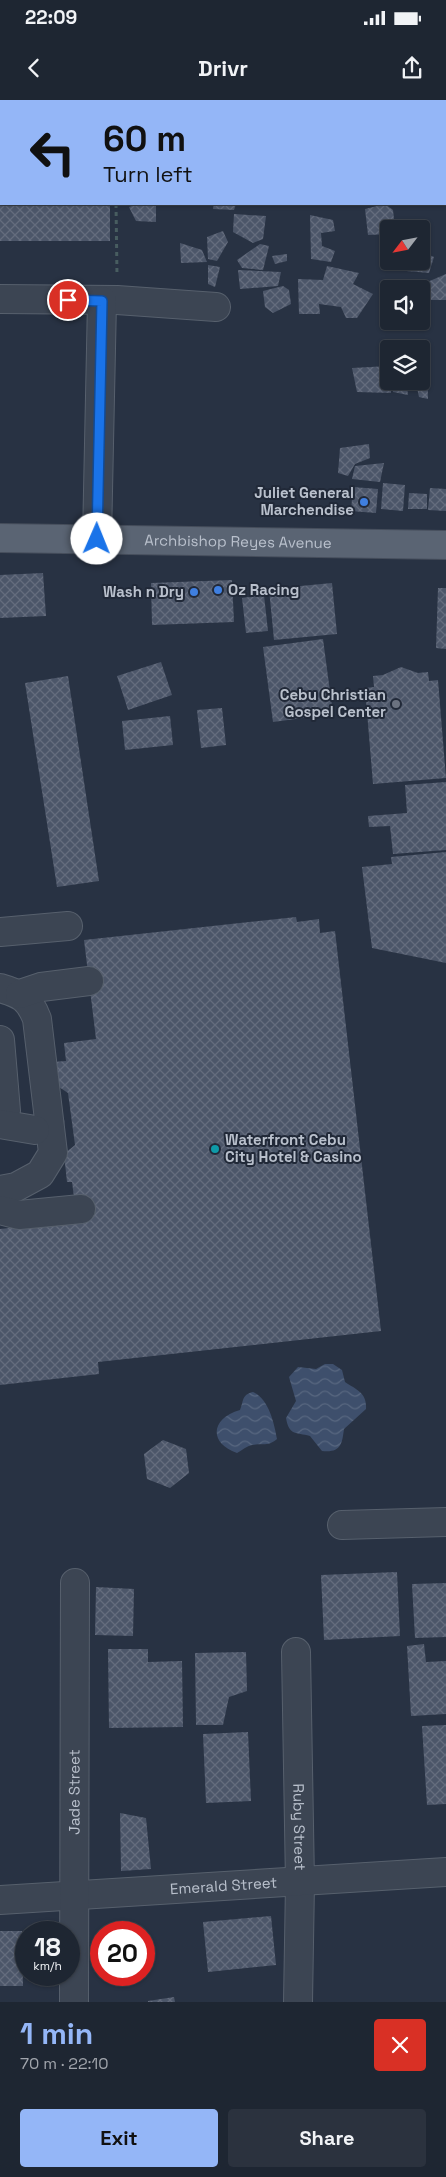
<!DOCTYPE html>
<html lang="en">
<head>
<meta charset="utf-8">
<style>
  body { margin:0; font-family:"Space Grotesk",sans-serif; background:#2b323e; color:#f1f3f6; height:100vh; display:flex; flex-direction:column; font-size:19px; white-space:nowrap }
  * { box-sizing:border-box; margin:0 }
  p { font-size:16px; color:#a1a5ac }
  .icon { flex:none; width:28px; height:28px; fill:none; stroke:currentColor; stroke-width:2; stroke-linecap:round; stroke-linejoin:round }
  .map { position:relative; height:1902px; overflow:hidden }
  .sheet { display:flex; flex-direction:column; background:#1e2632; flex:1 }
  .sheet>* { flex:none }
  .hud { position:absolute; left:0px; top:0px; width:446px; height:105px; box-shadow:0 1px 4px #0004,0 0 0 1px #3c434d; background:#94b6f7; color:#111; overflow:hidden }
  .needle { width:32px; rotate:238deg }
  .buttons { position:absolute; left:380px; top:120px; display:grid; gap:10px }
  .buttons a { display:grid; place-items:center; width:50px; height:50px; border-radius:5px; background:#1e2632; box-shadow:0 1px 4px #0004,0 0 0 1px #3c434d; font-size:25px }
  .speed { position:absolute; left:15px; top:1821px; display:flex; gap:10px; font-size:25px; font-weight:700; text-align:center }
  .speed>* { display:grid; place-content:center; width:65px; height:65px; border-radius:50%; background:#1e2632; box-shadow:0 1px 4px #0004,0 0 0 1px #3c434d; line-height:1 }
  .speed small { font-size:12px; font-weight:400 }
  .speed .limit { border:8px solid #d22; background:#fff; color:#111 }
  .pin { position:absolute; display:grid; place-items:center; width:42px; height:42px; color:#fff; margin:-21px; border:2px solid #fff; border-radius:50%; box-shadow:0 1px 5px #0007 }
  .me { position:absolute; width:55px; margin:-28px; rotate:1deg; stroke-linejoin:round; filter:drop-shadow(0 0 4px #0008) }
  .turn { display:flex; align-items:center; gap:18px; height:105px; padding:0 20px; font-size:22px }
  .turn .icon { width:65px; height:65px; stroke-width:2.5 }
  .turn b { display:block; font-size:35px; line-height:42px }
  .round { display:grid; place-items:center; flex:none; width:52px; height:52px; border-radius:5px; background:#2b323e }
  .headline { display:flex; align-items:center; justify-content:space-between; height:85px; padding:0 20px }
  h1 { font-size:30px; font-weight:700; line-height:38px; color:#94b6f7 }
  .button { display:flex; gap:10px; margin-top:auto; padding:10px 20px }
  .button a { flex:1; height:58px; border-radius:5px; background:#94b6f7; color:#111; font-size:20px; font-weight:700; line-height:58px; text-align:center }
  .button a+a { background:#2b323e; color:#f1f3f6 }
  .status { display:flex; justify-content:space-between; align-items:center; height:35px; padding:0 25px; background:#1e2632; direction:ltr }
  .status svg { height:14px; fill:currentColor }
  header { display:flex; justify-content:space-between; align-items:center; height:65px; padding:0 20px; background:#1e2632; font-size:22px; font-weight:700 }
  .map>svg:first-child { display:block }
  .water { fill:url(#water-waves) }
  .building { fill:url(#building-cross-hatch) }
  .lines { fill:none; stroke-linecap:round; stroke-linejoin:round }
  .minor-tunnel { stroke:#3e4758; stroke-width:28; stroke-dasharray:28 14; stroke-linecap:butt }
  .minor-casing { stroke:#57606d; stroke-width:30 }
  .major-casing { stroke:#464e5c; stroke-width:30 }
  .path { stroke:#485d60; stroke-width:3; stroke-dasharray:4 4; stroke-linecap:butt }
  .minor { stroke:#3c4553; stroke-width:28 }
  .major { stroke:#5a6473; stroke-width:28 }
  .route-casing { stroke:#114b97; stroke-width:12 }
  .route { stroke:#1a73e8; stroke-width:9 }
  .shop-dot { fill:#3f7fe0; stroke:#212938; stroke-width:2 }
  .worship-dot { fill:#6b7280; stroke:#212938; stroke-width:2 }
  .culture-dot { fill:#0f9aa8; stroke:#212938; stroke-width:2 }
  .labels { text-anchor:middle; stroke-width:4; stroke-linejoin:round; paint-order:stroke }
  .poi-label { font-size:15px; font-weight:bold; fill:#b9c0cc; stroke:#212938; text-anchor:end }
  .street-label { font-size:15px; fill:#b9c0cc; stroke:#212938 }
</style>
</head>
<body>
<div class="status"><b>22:09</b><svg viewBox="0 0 49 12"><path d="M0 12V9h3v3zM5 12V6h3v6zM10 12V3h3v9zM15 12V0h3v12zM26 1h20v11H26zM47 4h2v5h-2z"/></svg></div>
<header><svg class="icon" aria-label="back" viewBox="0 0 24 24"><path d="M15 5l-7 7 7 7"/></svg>Drivr<svg class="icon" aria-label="share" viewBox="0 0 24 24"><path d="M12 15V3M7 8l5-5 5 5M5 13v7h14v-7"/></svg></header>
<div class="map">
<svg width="446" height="1902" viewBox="0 0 446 1902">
  <defs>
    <pattern id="water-waves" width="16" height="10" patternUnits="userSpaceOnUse" patternTransform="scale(1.25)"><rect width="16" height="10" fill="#3e4f6c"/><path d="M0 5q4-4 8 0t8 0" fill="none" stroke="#586780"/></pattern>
    <pattern id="building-cross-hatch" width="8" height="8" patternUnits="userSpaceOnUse" patternTransform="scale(1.25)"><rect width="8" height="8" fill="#4c5669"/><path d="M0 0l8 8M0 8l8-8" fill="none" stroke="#646c7d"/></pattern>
  </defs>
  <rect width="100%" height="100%" fill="#283243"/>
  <path class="water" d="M325 1264H333L342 1270 345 1282C357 1290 367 1293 366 1309L344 1329C342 1344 341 1353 322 1351L310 1336C296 1332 289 1336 286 1318L296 1301 289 1277 298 1267 316 1269Z
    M253 1292C269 1299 274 1323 277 1339 268 1347 262 1343 252 1345 247 1346 242 1350 237 1353 208 1343 211 1318 240 1310 244 1301 241 1295 253 1292Z"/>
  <path class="building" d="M0 104H110V141H0Z
    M137 104H156V122L136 121 129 107Z
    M214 104H236L234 110 213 109Z
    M385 104 393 110 395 129H389V134L368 135 365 109Z
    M234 114 266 116 263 139 253 143 233 132Z
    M310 115 333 120 335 131 321 133 322 146 335 151 331 162 311 159Z
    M223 131 228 142 217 161 208 159 207 137Z
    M180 143 202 150 207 162 181 163Z
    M260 144 269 146 263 170 242 168 237 160Z
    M422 152 434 157 429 173 395 170V161H421Z
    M287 154V161L275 164 272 156Z
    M208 165 220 167 215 187 208 184Z
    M327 166 359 173 353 184 373 194 357 218H346L341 207 319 204 320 214H299L298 179 323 180Z
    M238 170 281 172 278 186 240 189Z
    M446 174V200H431L425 183Z
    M283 186 289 190 291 204 273 213 265 207 263 191Z
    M423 244 427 256 428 299 419 297 417 288H407L408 295 393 292 392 281H421V249H396L399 247Z
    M389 266 391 293 357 292 352 268Z
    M369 344 370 358 355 364 348 376 338 373 340 348Z
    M384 363 380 382 352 379 355 366Z
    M383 383 405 385 403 411 381 409Z
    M353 387 378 389 376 413 351 411Z
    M430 388 446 389V411L428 410Z
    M409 393 427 394V409H408Z
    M43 473 46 516 0 518V475Z
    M232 480 234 522 152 525 151 483Z
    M332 483 337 534 274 540 269 489Z
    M438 488H446V549L436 548Z
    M264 495 268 531 246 533 242 498Z
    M323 539 333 614 273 622 263 547Z
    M161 562 172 595 128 610 117 576Z
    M401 567 418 573 428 572 429 581 438 580 446 678 373 684 365 588 374 587 373 576 383 575Z
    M68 576 99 781 57 787 25 583Z
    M222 608 226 645 201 648 197 610Z
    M170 616 173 645 125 650 122 621Z
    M446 682V750L393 754 390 726 369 727 368 716 407 713 405 685Z
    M446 752V863L372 848 362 767 392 764 391 757Z
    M296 817 297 822 319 819 320 833 335 831 381 1231 98 1262 99 1274 0 1285V1129L83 1120 74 1097 72 1082H67L64 1054 75 1045 68 993 56 985 53 962 66 961 64 943 96 939 84 840Z
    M163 1340 186 1349 189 1373 170 1388 147 1379 144 1354Z
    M397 1472 400 1536 324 1540 321 1475Z
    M446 1483V1537L415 1538 412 1484Z
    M96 1487 134 1489 133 1536 95 1535Z
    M424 1544 426 1562 446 1561V1614L411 1616 407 1546Z
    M108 1549H148V1562L182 1561 183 1627 109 1628Z
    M246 1552 247 1591 229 1597 223 1625H196L195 1553Z
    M446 1625V1704L427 1705 422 1626Z
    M248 1632 251 1701 206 1703 203 1634Z
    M120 1713 146 1718 151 1769 121 1771Z
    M271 1816 276 1865 208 1872 203 1822Z
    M0 1831H22L23 1886H0Z
    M174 1897 175 1902H148V1901Z"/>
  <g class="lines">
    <path class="minor-tunnel" d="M35 1030 74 1036"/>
    <g class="minor-casing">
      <g id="minor">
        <path d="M0 199 117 200 216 207"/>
        <path d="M97 439 102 201"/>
        <path d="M0 832 68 826"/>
        <path d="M0 888C21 894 29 898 37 919L53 1053 40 1074 16 1087 0 1090"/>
        <path d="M20 894 41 887 89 881"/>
        <path d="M0 940 6 1011 0 1019"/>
        <path d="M0 1024 35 1030"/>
        <path d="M0 1110 19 1115 81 1109"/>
        <path d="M342 1425 446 1422"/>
        <path id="s1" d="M296 1552 300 1783 298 1902"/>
        <path id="s2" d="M0 1800 446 1772"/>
        <path id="s3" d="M74 1902 75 1483"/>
      </g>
    </g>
    <g class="major-casing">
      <g id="major">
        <path id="s4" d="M0 438 446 445"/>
      </g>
    </g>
    <path class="path" d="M0 73H1
      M116 104 117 175"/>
    <use href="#minor" class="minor"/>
    <use href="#major" class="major"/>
  </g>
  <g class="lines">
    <g class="route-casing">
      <path id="route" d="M68 200 102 201 97 439"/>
    </g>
    <use href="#route" class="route"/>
  </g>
  <g class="shop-dot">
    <circle cx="364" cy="402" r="5"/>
    <circle cx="218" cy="490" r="5"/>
    <circle cx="194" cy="492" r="5"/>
  </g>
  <circle class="worship-dot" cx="396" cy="604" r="5"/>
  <circle class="culture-dot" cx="215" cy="1049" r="5"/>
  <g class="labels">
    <g class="poi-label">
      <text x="354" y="398">Juliet General<tspan x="354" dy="17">Marchendise</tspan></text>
      <text x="228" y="495" text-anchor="start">Oz Racing</text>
      <text x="184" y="497">Wash n Dry</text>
      <text x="386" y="600">Cebu Christian<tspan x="386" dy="17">Gospel Center</tspan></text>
      <text x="225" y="1045" text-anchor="start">Waterfront Cebu<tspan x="225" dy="17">City Hotel &amp; Casino</tspan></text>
    </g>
    <g class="street-label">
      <text dy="5" stroke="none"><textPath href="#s4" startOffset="238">Archbishop Reyes Avenue</textPath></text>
      <text dy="5" stroke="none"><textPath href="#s3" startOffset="210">Jade Street</textPath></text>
      <text dy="5" stroke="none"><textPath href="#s1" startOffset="175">Ruby Street</textPath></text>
      <text dy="5" stroke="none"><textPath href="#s2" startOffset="224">Emerald Street</textPath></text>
    </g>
  </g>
</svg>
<div class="buttons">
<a><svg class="needle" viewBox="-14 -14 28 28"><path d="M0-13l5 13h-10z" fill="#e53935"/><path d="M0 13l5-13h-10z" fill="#a1a5ac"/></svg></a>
<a><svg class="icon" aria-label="sound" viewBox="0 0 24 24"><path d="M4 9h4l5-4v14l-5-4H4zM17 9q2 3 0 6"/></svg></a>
<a><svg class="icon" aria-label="layers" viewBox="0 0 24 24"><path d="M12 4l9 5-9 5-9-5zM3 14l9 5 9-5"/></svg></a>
</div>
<div class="speed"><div>18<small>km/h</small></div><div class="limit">20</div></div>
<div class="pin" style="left:68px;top:200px;background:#d93025"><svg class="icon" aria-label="arrive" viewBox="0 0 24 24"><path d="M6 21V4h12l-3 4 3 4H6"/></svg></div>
<svg class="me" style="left:97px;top:439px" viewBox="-20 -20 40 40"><circle r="19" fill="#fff"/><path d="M0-13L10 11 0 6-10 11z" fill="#1a73e8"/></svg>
<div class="hud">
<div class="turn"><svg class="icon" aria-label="left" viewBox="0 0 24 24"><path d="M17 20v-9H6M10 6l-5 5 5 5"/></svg><div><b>60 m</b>Turn left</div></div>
</div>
</div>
<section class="sheet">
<div class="headline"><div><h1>1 min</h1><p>70 m · 22:10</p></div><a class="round" style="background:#d93025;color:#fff"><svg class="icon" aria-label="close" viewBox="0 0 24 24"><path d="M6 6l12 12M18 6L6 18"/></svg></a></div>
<div class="button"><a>Exit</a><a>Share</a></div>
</section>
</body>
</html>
